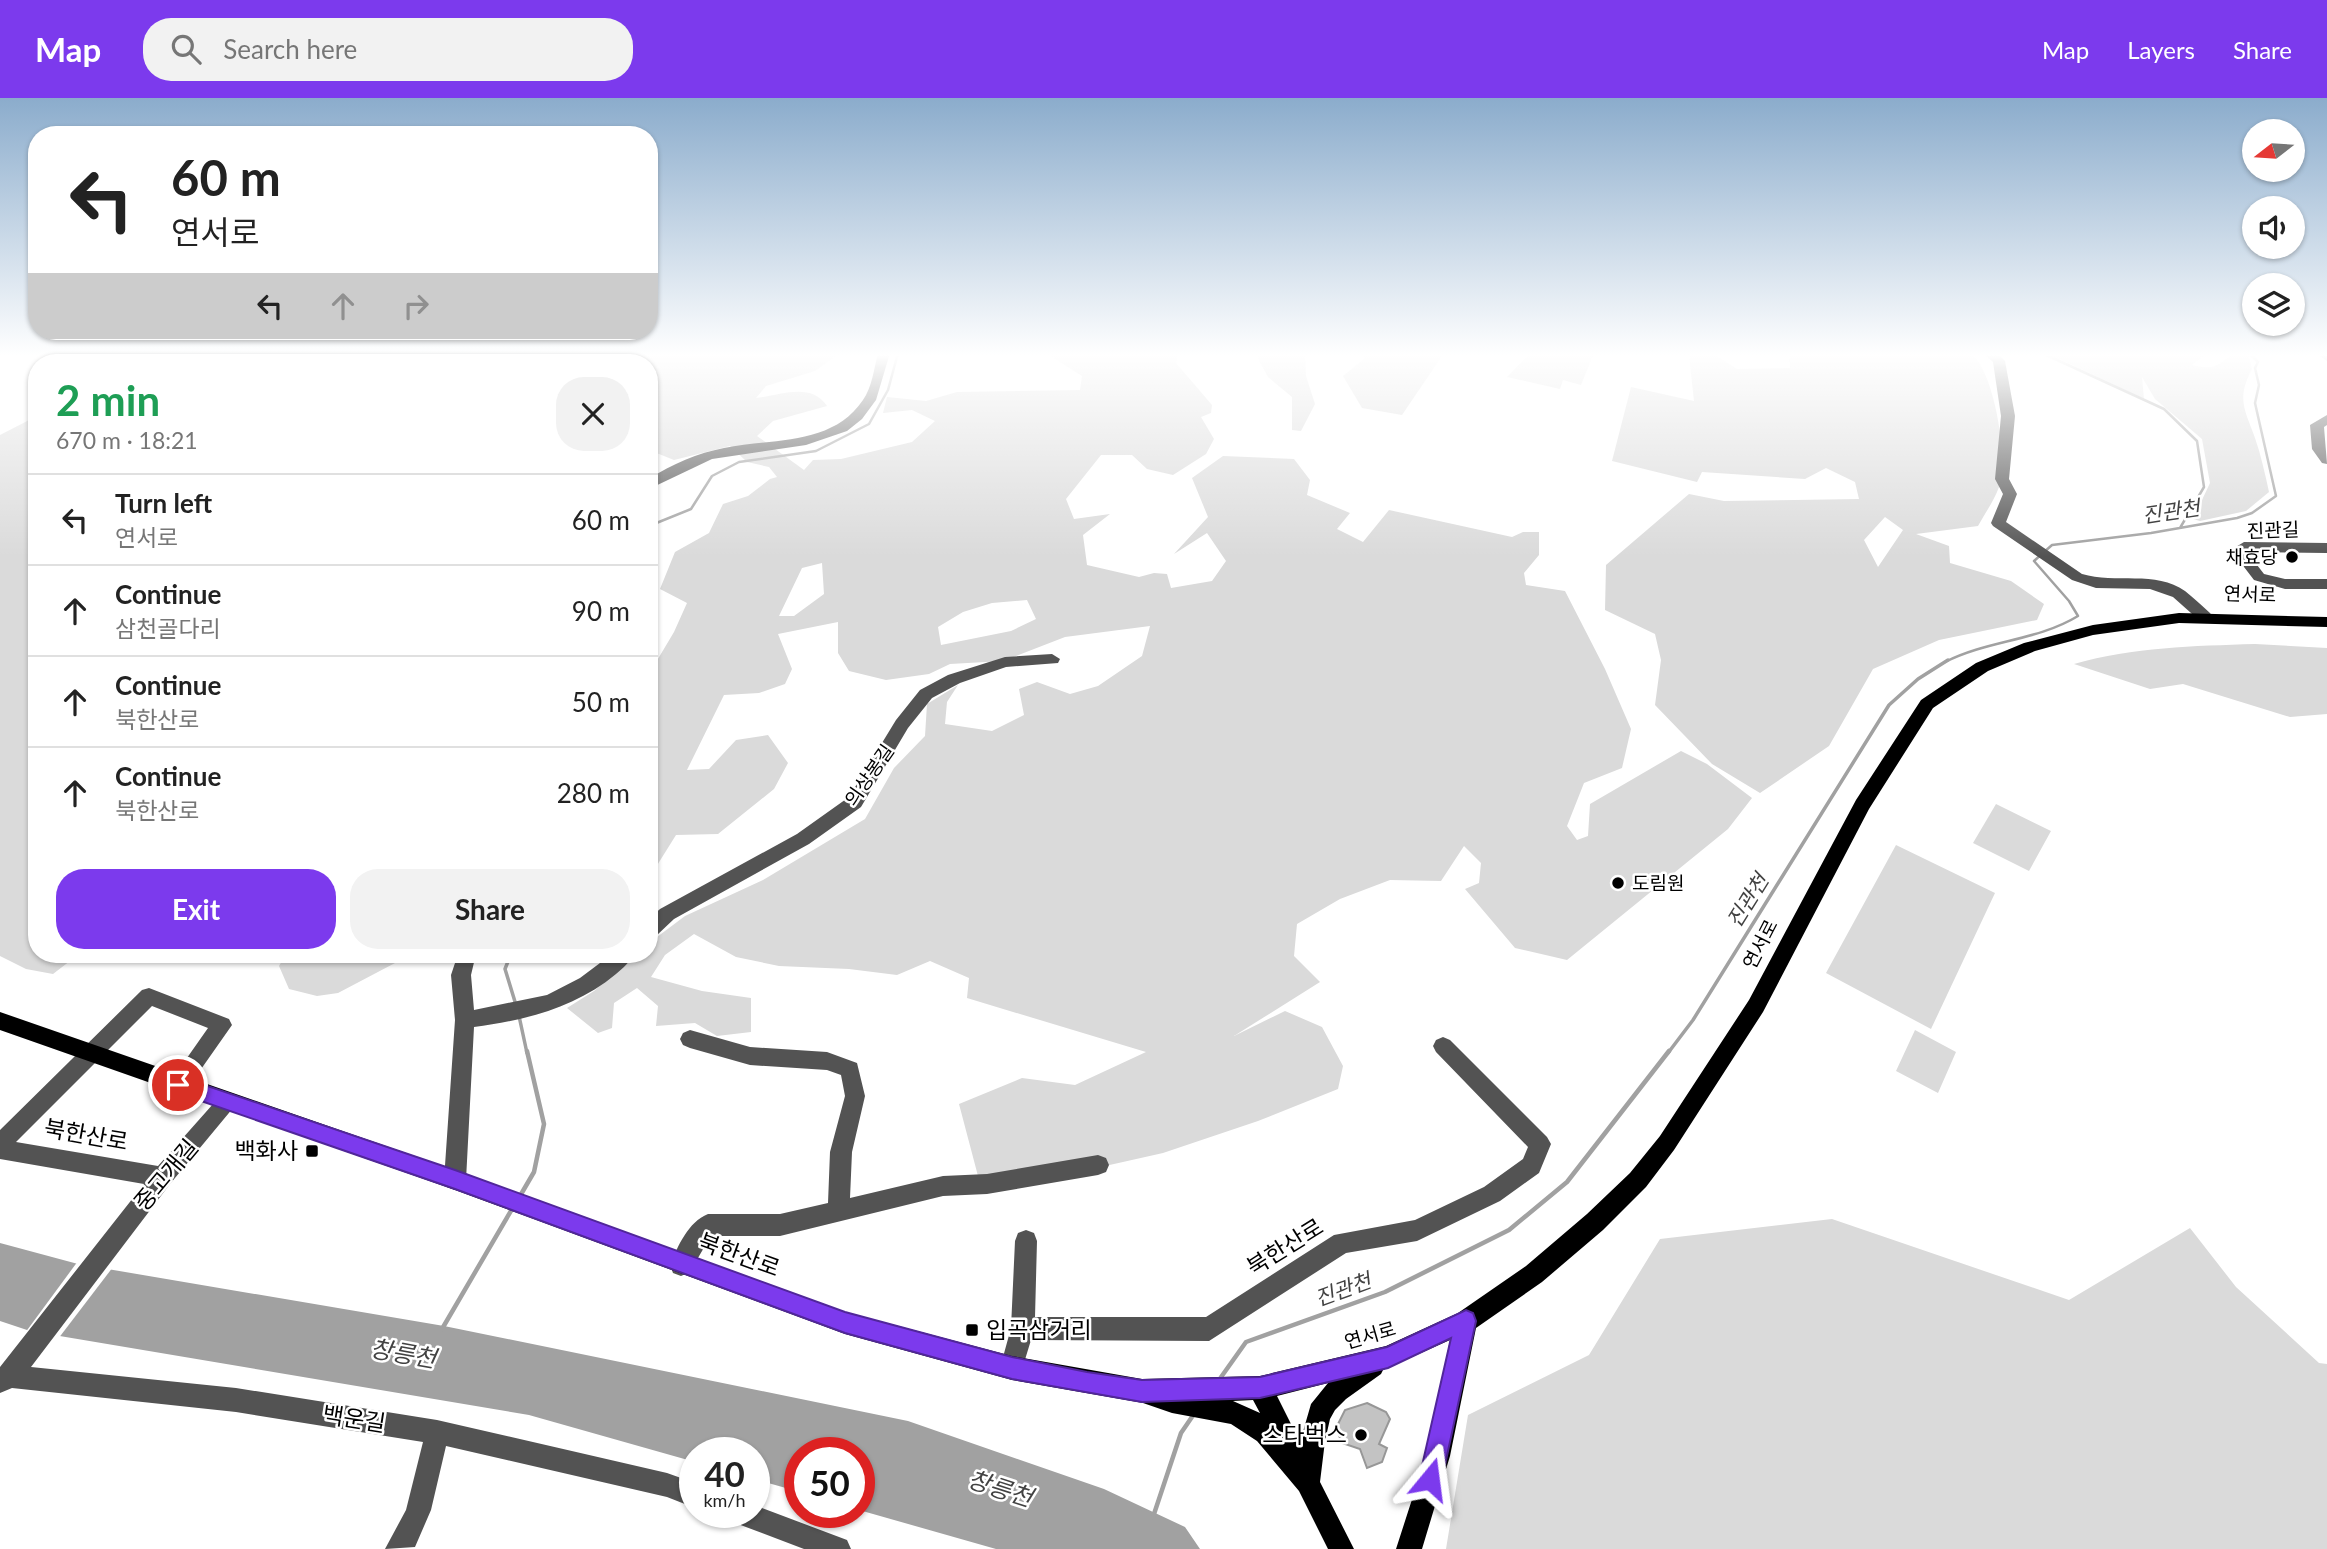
<!DOCTYPE html>
<html lang="en">
<head>
<meta charset="utf-8">
<style>
  body { margin:0; font-family:Lato,"Noto Sans KR",sans-serif; background:#f2f2f2; color:#222; height:100vh; display:flex; flex-direction:column; font-size:26px; white-space:nowrap }
  * { box-sizing:border-box; margin:0 }
  p { font-size:23px; color:#767676 }
  .icon { flex:none; width:38px; height:38px; fill:none; stroke:currentColor; stroke-width:2; stroke-linecap:round; stroke-linejoin:round }
  .map { position:relative; flex:1; overflow:hidden }
  .sheet { position:absolute; left:28px; top:256px; width:630px; height:609px; display:flex; flex-direction:column; background:#fff; border-radius:28px; box-shadow:0 2px 5px #0004 }
  .sheet>* { flex:none }
  .hud { position:absolute; left:28px; top:28px; width:630px; height:214px; border-radius:28px; box-shadow:0 2px 5px #0004; background:#fff; color:#222; overflow:hidden }
  .needle { width:46px; rotate:253deg }
  .fabs { position:absolute; left:2242px; top:21px; display:grid; gap:14px }
  .fabs a { display:grid; place-items:center; width:63px; height:63px; border-radius:50%; background:#fff; box-shadow:0 2px 5px #0004; font-size:35px }
  .speed { position:absolute; left:679px; top:1339px; display:flex; gap:14px; font-size:35px; font-weight:700; text-align:center }
  .speed>* { display:grid; place-content:center; width:91px; height:91px; border-radius:50%; background:#fff; box-shadow:0 2px 5px #0004; line-height:1 }
  .speed small { font-size:18px; font-weight:400 }
  .speed .limit { border:10px solid #d22; background:#fff; color:#111 }
  .pin { position:absolute; display:grid; place-items:center; width:60px; height:60px; color:#fff; margin:-30px; border:4px solid #fff; border-radius:50%; box-shadow:0 2px 7px #0007 }
  .me { position:absolute; width:77px; margin:-38px; rotate:16deg; stroke-linejoin:round; filter:drop-shadow(0 0 5px #0008) }
  .turn { display:flex; align-items:center; gap:24px; height:147px; padding:0 28px; font-size:32px }
  .turn .icon { width:91px; height:91px; stroke-width:2.5 }
  .turn b { display:block; font-size:49px; line-height:60px }
  .lanes { display:flex; align-items:center; height:66px; padding:0 28px; background:#0003; justify-content:center; gap:35px; direction:ltr }
  .lanes .off { opacity:.35 }
  .round { display:grid; place-items:center; flex:none; width:74px; height:74px; border-radius:28px; background:#f2f2f2 }
  .head { display:flex; align-items:center; justify-content:space-between; height:119px; padding:0 28px }
  h1 { font-size:42px; font-weight:700; line-height:52px; color:#1e9e55 }
  .action { display:flex; gap:14px; margin-top:auto; padding:14px 28px }
  .action a { flex:1; height:80px; border-radius:28px; background:#7c3aed; color:#fff; font-size:28px; font-weight:700; line-height:80px; text-align:center }
  .action a+a { background:#f2f2f2; color:#222 }
  ul { padding:0; list-style:none }
  li { display:flex; align-items:center; gap:21px; height:91px; padding:0 28px; border-top:2px solid #e0e0e0 }
  li div { flex:1 }
  li b { display:block; font-size:26px }
  li em { font-style:normal }
  header { display:flex; align-items:center; gap:42px; box-sizing:border-box; height:98px; padding:0 35px; background:#7c3aed; color:#fff }
  header strong { font-size:33px }
  nav { display:flex; gap:38px; margin-inline-start:auto; font-size:24px }
  .search { width:490px; height:63px; background:#f2f2f2; display:flex; align-items:center; gap:18px; box-sizing:border-box; padding:0 24px; border-radius:28px; color:#767676; font-size:26px }
  .map>svg:first-child { display:block }
  .green { fill:#dadada; fill-rule:evenodd }
  .water { fill:#a1a1a1 }
  .pier { fill:#fff }
  .lines { fill:none; stroke-linecap:round; stroke-linejoin:round }
  .stream-far2 { stroke:#a1a1a1; stroke-width:2.5 }
  .stream-far1 { stroke:#a1a1a1; stroke-width:3.5 }
  .stream { stroke:#a1a1a1; stroke-width:4.5 }
  .building { fill:#c3c3c3; stroke:#979797; stroke-width:2 }
  .minor { fill:#535353; fill-rule:evenodd }
  .major { fill:#000; fill-rule:evenodd }
  .route { fill:#7c3aed; stroke:#51269a; stroke-width:2 }
  .poi-dot { fill:#000; stroke:#fff; stroke-width:2.5 }
  .labels { text-anchor:middle; stroke-width:5; stroke-linejoin:round; paint-order:stroke }
  .street-label { font-size:19px; fill:#000; stroke:#fff }
  .poi-label { font-size:19px; fill:#000; stroke:#fff; text-anchor:end }
  .water-label { font-size:21px; font-style:italic; fill:#424242; stroke:#fff }
  .near-street-label { font-size:23px; fill:#000; stroke:#fff }
  .near-poi-label { font-size:23px; fill:#000; stroke:#fff; text-anchor:end }
  .near-water-label { font-size:24px; font-style:italic; fill:#424242; stroke:#fff }
</style>
</head>
<body>
<header>
<strong>Map</strong>
<div class="search"><svg class="icon" aria-label="search" viewBox="0 0 24 24"><circle cx="10" cy="10" r="6"/><path d="M15 15l6 6"/></svg>Search here</div>
<nav><a>Map</a><a>Layers</a><a>Share</a></nav>
</header>
<div class="map">
<svg width="2327" height="1451" viewBox="0 0 2327 1451">
  <rect width="100%" height="100%" fill="#fff"/>
  <path class="green" d="M151 255H207L206 264H138Z
    M333 255H840L815 273 766 288 756 300C778 298 811 283 827 308L773 323 757 338 804 372 813 362 841 361 912 344 935 323 912 312 883 315 887 299 926 303 957 294 1080 292 1082 278 1046 255H1178L1176 265 1212 307 1211 315 1201 319 1214 341 1206 356 1173 377 1147 371 1132 357H1101L1066 401 1074 421 1110 416 1083 437 1087 467 1139 479 1154 475 1167 476 1171 490 1212 483 1226 463 1207 435 1174 456 1208 419 1192 380 1223 358 1294 361 1310 382 1307 397 1350 415 1337 431 1363 444 1389 412 1512 439 1523 434H1539V457L1524 475 1526 487 1565 493 1605 571 1631 631 1622 670 1584 685 1567 728 1577 742 1588 738 1590 706 1681 653 1707 666 1752 700 1728 731 1567 862 1515 850 1465 791 1479 785 1481 765 1464 748 1441 783 1390 782 1340 801 1297 826 1294 858 1320 884 1234 938 1285 913 1322 929 1343 968 1338 991 1258 1023 1163 1055 994 1093 978 1078 959 1006 1022 980 1075 987 1146 954 967 900 969 880 930 863 897 877 849 871 779 868 736 859 694 836 665 857 651 879 702 893 751 900V934L717 938 695 925 656 928 658 908 637 890 614 905 612 930 598 935 567 910 594 893 635 856H649V845L685 818 763 782 865 721 894 670 925 638 927 606 958 587 947 604 945 626 992 633 1024 617 1019 591 1037 584 1070 596 1098 588 1142 558 1150 528 1065 539 1003 563 950 566 929 576 886 582 849 573 838 555V524L778 536 792 571 785 586 759 595 724 597 687 672 709 671 736 642 768 637 788 665 774 691 718 736 676 737 656 769 649 772V576L674 534 687 505 660 491 675 454 709 435 723 406 748 398 770 381 777 379 769 369 747 364 730 348 674 362 649 352V264H326ZM822 465 824 496 794 518H779L802 470ZM1027 502 1036 521 1011 533 941 547 938 529 963 514 992 505Z
    M1255 255H1305L1306 278 1315 306 1301 333 1292 332V299L1268 279Z
    M1363 255H1444L1402 317 1362 310 1343 278 1365 260Z
    M1530 255H1594L1581 287 1563 282 1560 291 1507 279Z
    M1694 255H1712L1737 271 1790 270 1789 255H1970C1994 270 2009 363 1999 389 1994 403 1985 415 1978 428L1916 436 1949 448 1950 465 2011 483 2044 506 2037 522 1939 542 1873 571 1829 648 1760 695 1712 666 1655 607 1661 562 1655 536 1605 512 1606 467 1689 396 1724 403 1859 401 1855 384 1826 370 1805 381 1702 374 1697 384 1612 363 1631 289 1694 303 1689 257ZM1885 419 1903 432 1878 469 1864 442Z
    M2047 255H2207L2192 267C2212 272 2218 269 2233 255H2248L2252 271C2236 301 2245 312 2255 340 2261 357 2265 376 2269 394L2246 413 2200 423 2193 421 2210 385 2202 341 2155 301 2142 279 2144 301Z
    M37 318V856H79L53 876 26 871 0 858V337Z
    M2255 546 2327 550V616L2290 619 2183 586 2150 591 2074 566C2134 549 2193 548 2255 546Z
    M1996 706 2051 733 2029 773 1973 745Z
    M1896 747 1995 795 1931 931 1826 875Z
    M286 856H393L395 865 338 895 317 898 289 891 279 868Z
    M1915 932 1956 954 1938 995 1896 973Z
    M1832 1121 2069 1202 2190 1130 2236 1189 2319 1265 2327 1266V1451H1446L1468 1317 1589 1257 1660 1141Z"/>
  <path class="water" d="M0 1145 78 1166 444 1228 908 1323 1104 1391 1185 1429 1200 1451H996L859 1412V1354H800V1394L754 1381V1354H695V1364L529 1317 30 1233 0 1223Z"/>
  <path class="pier" d="M78 1163 113 1169 58 1241 25 1235Z"/>
  <g class="lines">
    <path class="stream-far2" d="M2042 255 2164 311 2197 343 2204 389 2180 430
      M649 428 691 411 712 378 739 364 816 353 869 326 888 292 898 255
      M1945 564C1988 542 2037 543 2078 518L2069 503 2034 463 2052 447 2151 435 2237 420 2252 415 2276 398 2255 305 2259 287 2255 270 2258 264 2249 255"/>
    <path class="stream-far1" d="M511 856 505 871 516 907
      M519 918 527 955
      M1668 955 1693 922 1889 607 1918 581 1948 562"/>
    <path class="stream" d="M520 1098 534 1074 544 1026 527 953
      M442 1231 512 1111
      M1219 1282 1246 1244 1385 1194 1509 1132 1567 1084 1669 953
      M1153 1419 1181 1335 1194 1316"/>
  </g>
  <path class="building" d="M1367 1305 1386 1314 1390 1321 1379 1346 1387 1350 1382 1364 1367 1370 1360 1351 1342 1345 1336 1330 1345 1312Z"/>
  <g class="lines">
    <path class="minor" d="M44 255H62L80 264H63Z
      M878 255H890L876 302 862 321 847 333 806 347 712 361 649 391V381C672 366 698 355 724 350 773 340 832 348 863 302 872 289 874 271 878 255Z
      M1983 255H1997L2005 263 2015 318 2009 381 2017 396 2006 424 2082 476C2115 486 2156 472 2185 493 2194 500 2202 508 2210 515L2213 519 2210 523H2200L2173 499 2150 491 2096 490 2072 482 1993 428 1991 425 2003 396 1995 381 2001 318 1993 264Z
      M2316 255H2327V263Z
      M2327 317V327L2324 329 2327 366 2322 365 2312 351 2310 327Z
      M2244 444 2327 445V455L2247 454 2264 476 2285 481H2327V491H2285L2254 482 2231 452Z
      M1052 556 1060 561 1058 565 1006 569 960 585 932 600 908 630 861 709 809 746 674 821 656 838 649 841V821L660 811 797 736 849 699 896 622 920 592 948 577 1005 559Z
      M458 856H476L471 877 474 912 547 897 580 880 612 856H634C630 864 623 870 616 876 575 910 526 922 474 929L466 1082 463 1089 455 1092 447 1089 444 1082 455 922 451 877Z
      M149 890 229 921 232 927 185 994 178 996 171 994 168 987 208 930 152 908 16 1044 158 1068 221 997 228 995 235 997 238 1004 170 1086 31 1269 236 1290 437 1322 667 1375 695 1385V1410L667 1399 446 1348 431 1412 415 1449 385 1451 406 1412 423 1344 236 1314 12 1290 0 1295V1269L144 1086 0 1061V1032L142 892Z
      M690 932 750 949 827 954 857 965 865 998 852 1054 850 1100 943 1078 987 1076 1098 1057 1106 1060 1109 1067 1106 1074 1098 1077 987 1096 943 1098 780 1138H713C701 1149 696 1172 681 1178L673 1175 670 1167C678 1148 688 1124 708 1116H780L828 1105 830 1054 845 998 841 977 827 972 750 967 690 950 683 947 680 941 683 935Z
      M1443 939 1450 942 1547 1039 1551 1046 1539 1075 1500 1103 1417 1143 1346 1155 1209 1243 1031 1242 1020 1278 1012 1282 1004 1278 1000 1270 1011 1230 1015 1143 1018 1135 1026 1132 1034 1135 1037 1143 1035 1219H1206L1334 1137 1415 1122 1484 1089 1523 1061 1528 1049 1436 954 1433 948 1436 942Z
      M754 1407 847 1442 851 1451H804L730 1423 726 1414H754Z"/>
    <path class="major" d="M2179 515 2327 519V529L2179 525 2093 537 2035 553 1988 573 1933 610 1869 711 1763 914 1674 1052 1646 1089 1603 1132 1542 1184 1476 1230 1450 1358 1422 1451H1396L1426 1358 1450 1242 1383 1272 1381 1276 1346 1301 1335 1312 1330 1321 1325 1343 1320 1384 1354 1451H1328L1299 1393 1257 1343 1231 1326 1172 1315 1143 1305 1012 1282 845 1236 455 1092 0 932V914L455 1072 845 1214 1012 1258 1142 1281 1260 1278 1386 1248 1458 1215 1526 1168 1587 1116 1630 1075 1660 1038 1749 902 1856 702 1921 602 1976 565 2024 545 2093 527ZM1328 1285 1311 1306 1300 1344 1277 1298ZM1253 1302 1260 1315 1233 1303Z"/>
  </g>
  <linearGradient id="sky" x2="0" y2="1"><stop stop-color="#8baccc"/><stop offset="0.56" stop-color="#fff"/><stop offset="1" stop-color="#fff" stop-opacity="0"/></linearGradient>
  <rect width="2327" height="459" fill="url(#sky)"/>
  <path class="route" d="M178 978 455 1072 845 1214 1012 1259 1087 1274 1142 1282 1260 1279 1387 1249 1466 1212 1473 1215 1476 1223 1442 1381 1438 1389 1430 1393 1423 1389 1419 1381 1451 1240 1388 1270 1260 1300 1142 1304 1012 1281 845 1235 455 1091 178 995 172 993 169 987 172 981Z"/>
  <g class="poi-dot">
    <circle cx="2292" cy="459" r="7"/>
    <circle cx="1618" cy="785" r="7"/>
    <rect x="305" y="1046" width="14" height="14" rx="3.5"/>
    <rect x="965" y="1225" width="14" height="14" rx="3.5"/>
    <circle cx="1361" cy="1337" r="7"/>
  </g>
  <g class="labels">
    <g class="street-label">
      <text transform="translate(2273 432) rotate(-2)" y="7">진관길</text>
      <text transform="translate(2250 496) rotate(2)" y="7">연서로</text>
      <text transform="translate(869 677) rotate(-55)" y="7">의상봉길</text>
      <text transform="translate(1760 846) rotate(-63)" y="7">연서로</text>
      <text transform="translate(1370 1237) rotate(-16)" y="7">연서로</text>
    </g>
    <g class="poi-label">
      <text x="2278" y="466">채효당</text>
      <text x="1632" y="792" text-anchor="start">도림원</text>
    </g>
    <g class="water-label">
      <text transform="translate(2171 414) rotate(-8)" y="7">진관천</text>
      <text transform="translate(1748 803) rotate(-58)" y="7">진관천</text>
      <text transform="translate(1343 1192) rotate(-20)" y="7">진관천</text>
    </g>
    <g class="near-street-label">
      <text transform="translate(86 1037) rotate(10)" y="8">북한산로</text>
      <text transform="translate(166 1077) rotate(-50)" y="8">중고개길</text>
      <text transform="translate(1285 1149) rotate(-32)" y="8">북한산로</text>
      <text transform="translate(739 1157) rotate(20)" y="8">북한산로</text>
      <text transform="translate(354 1321) rotate(9)" y="8">백운길</text>
    </g>
    <g class="near-poi-label">
      <text x="298" y="1061">백화사</text>
      <text x="986" y="1240" text-anchor="start">입곡삼거리</text>
      <text x="1347" y="1345">스타벅스</text>
    </g>
    <g class="near-water-label">
      <text transform="translate(403 1256) rotate(10)" y="8">창릉천</text>
      <text transform="translate(1000 1391) rotate(18)" y="8">창릉천</text>
    </g>
  </g>
</svg>
<div class="fabs">
<a><svg class="needle" viewBox="-14 -14 28 28"><path d="M0-13l5 13h-10z" fill="#e53935"/><path d="M0 13l5-13h-10z" fill="#767676"/></svg></a>
<a><svg class="icon" aria-label="sound" viewBox="0 0 24 24"><path d="M4 9h4l5-4v14l-5-4H4zM17 9q2 3 0 6"/></svg></a>
<a><svg class="icon" aria-label="layers" viewBox="0 0 24 24"><path d="M12 4l9 5-9 5-9-5zM3 14l9 5 9-5"/></svg></a>
</div>
<div class="speed"><div>40<small>km/h</small></div><div class="limit">50</div></div>
<div class="pin" style="left:178px;top:987px;background:#d93025"><svg class="icon" aria-label="arrive" viewBox="0 0 24 24"><path d="M6 21V4h12l-3 4 3 4H6"/></svg></div>
<svg class="me" style="left:1430px;top:1381px" viewBox="-20 -20 40 40"><path d="M0-17L14 15 0 8-14 15z" fill="#7c3aed" stroke="#fff" stroke-width="4"/></svg>
<div class="hud">
<div class="turn"><svg class="icon" aria-label="left" viewBox="0 0 24 24"><path d="M17 20v-9H6M10 6l-5 5 5 5"/></svg><div><b>60 m</b>연서로</div></div>
<div class="lanes"><svg class="icon" aria-label="left" viewBox="0 0 24 24"><path d="M17 20v-9H6M10 6l-5 5 5 5"/></svg><svg class="icon off" aria-label="ahead" viewBox="0 0 24 24"><path d="M12 20V5M6 11l6-6 6 6"/></svg><svg class="icon off" aria-label="right" viewBox="0 0 24 24"><path d="M7 20v-9h11M14 6l5 5-5 5"/></svg></div>
</div>
<section class="sheet">
<div class="head"><div><h1>2 min</h1><p>670 m · 18:21</p></div><a class="round"><svg class="icon" aria-label="close" viewBox="0 0 24 24"><path d="M6 6l12 12M18 6L6 18"/></svg></a></div>
<ul>
<li><svg class="icon" aria-label="left" viewBox="0 0 24 24"><path d="M17 20v-9H6M10 6l-5 5 5 5"/></svg><div><b>Turn left</b><p>연서로</p></div><em>60 m</em></li>
<li><svg class="icon" aria-label="ahead" viewBox="0 0 24 24"><path d="M12 20V5M6 11l6-6 6 6"/></svg><div><b>Continue</b><p>삼천골다리</p></div><em>90 m</em></li>
<li><svg class="icon" aria-label="ahead" viewBox="0 0 24 24"><path d="M12 20V5M6 11l6-6 6 6"/></svg><div><b>Continue</b><p>북한산로</p></div><em>50 m</em></li>
<li><svg class="icon" aria-label="ahead" viewBox="0 0 24 24"><path d="M12 20V5M6 11l6-6 6 6"/></svg><div><b>Continue</b><p>북한산로</p></div><em>280 m</em></li>
</ul>
<div class="action"><a>Exit</a><a>Share</a></div>
</section>
</div>
</body>
</html>
